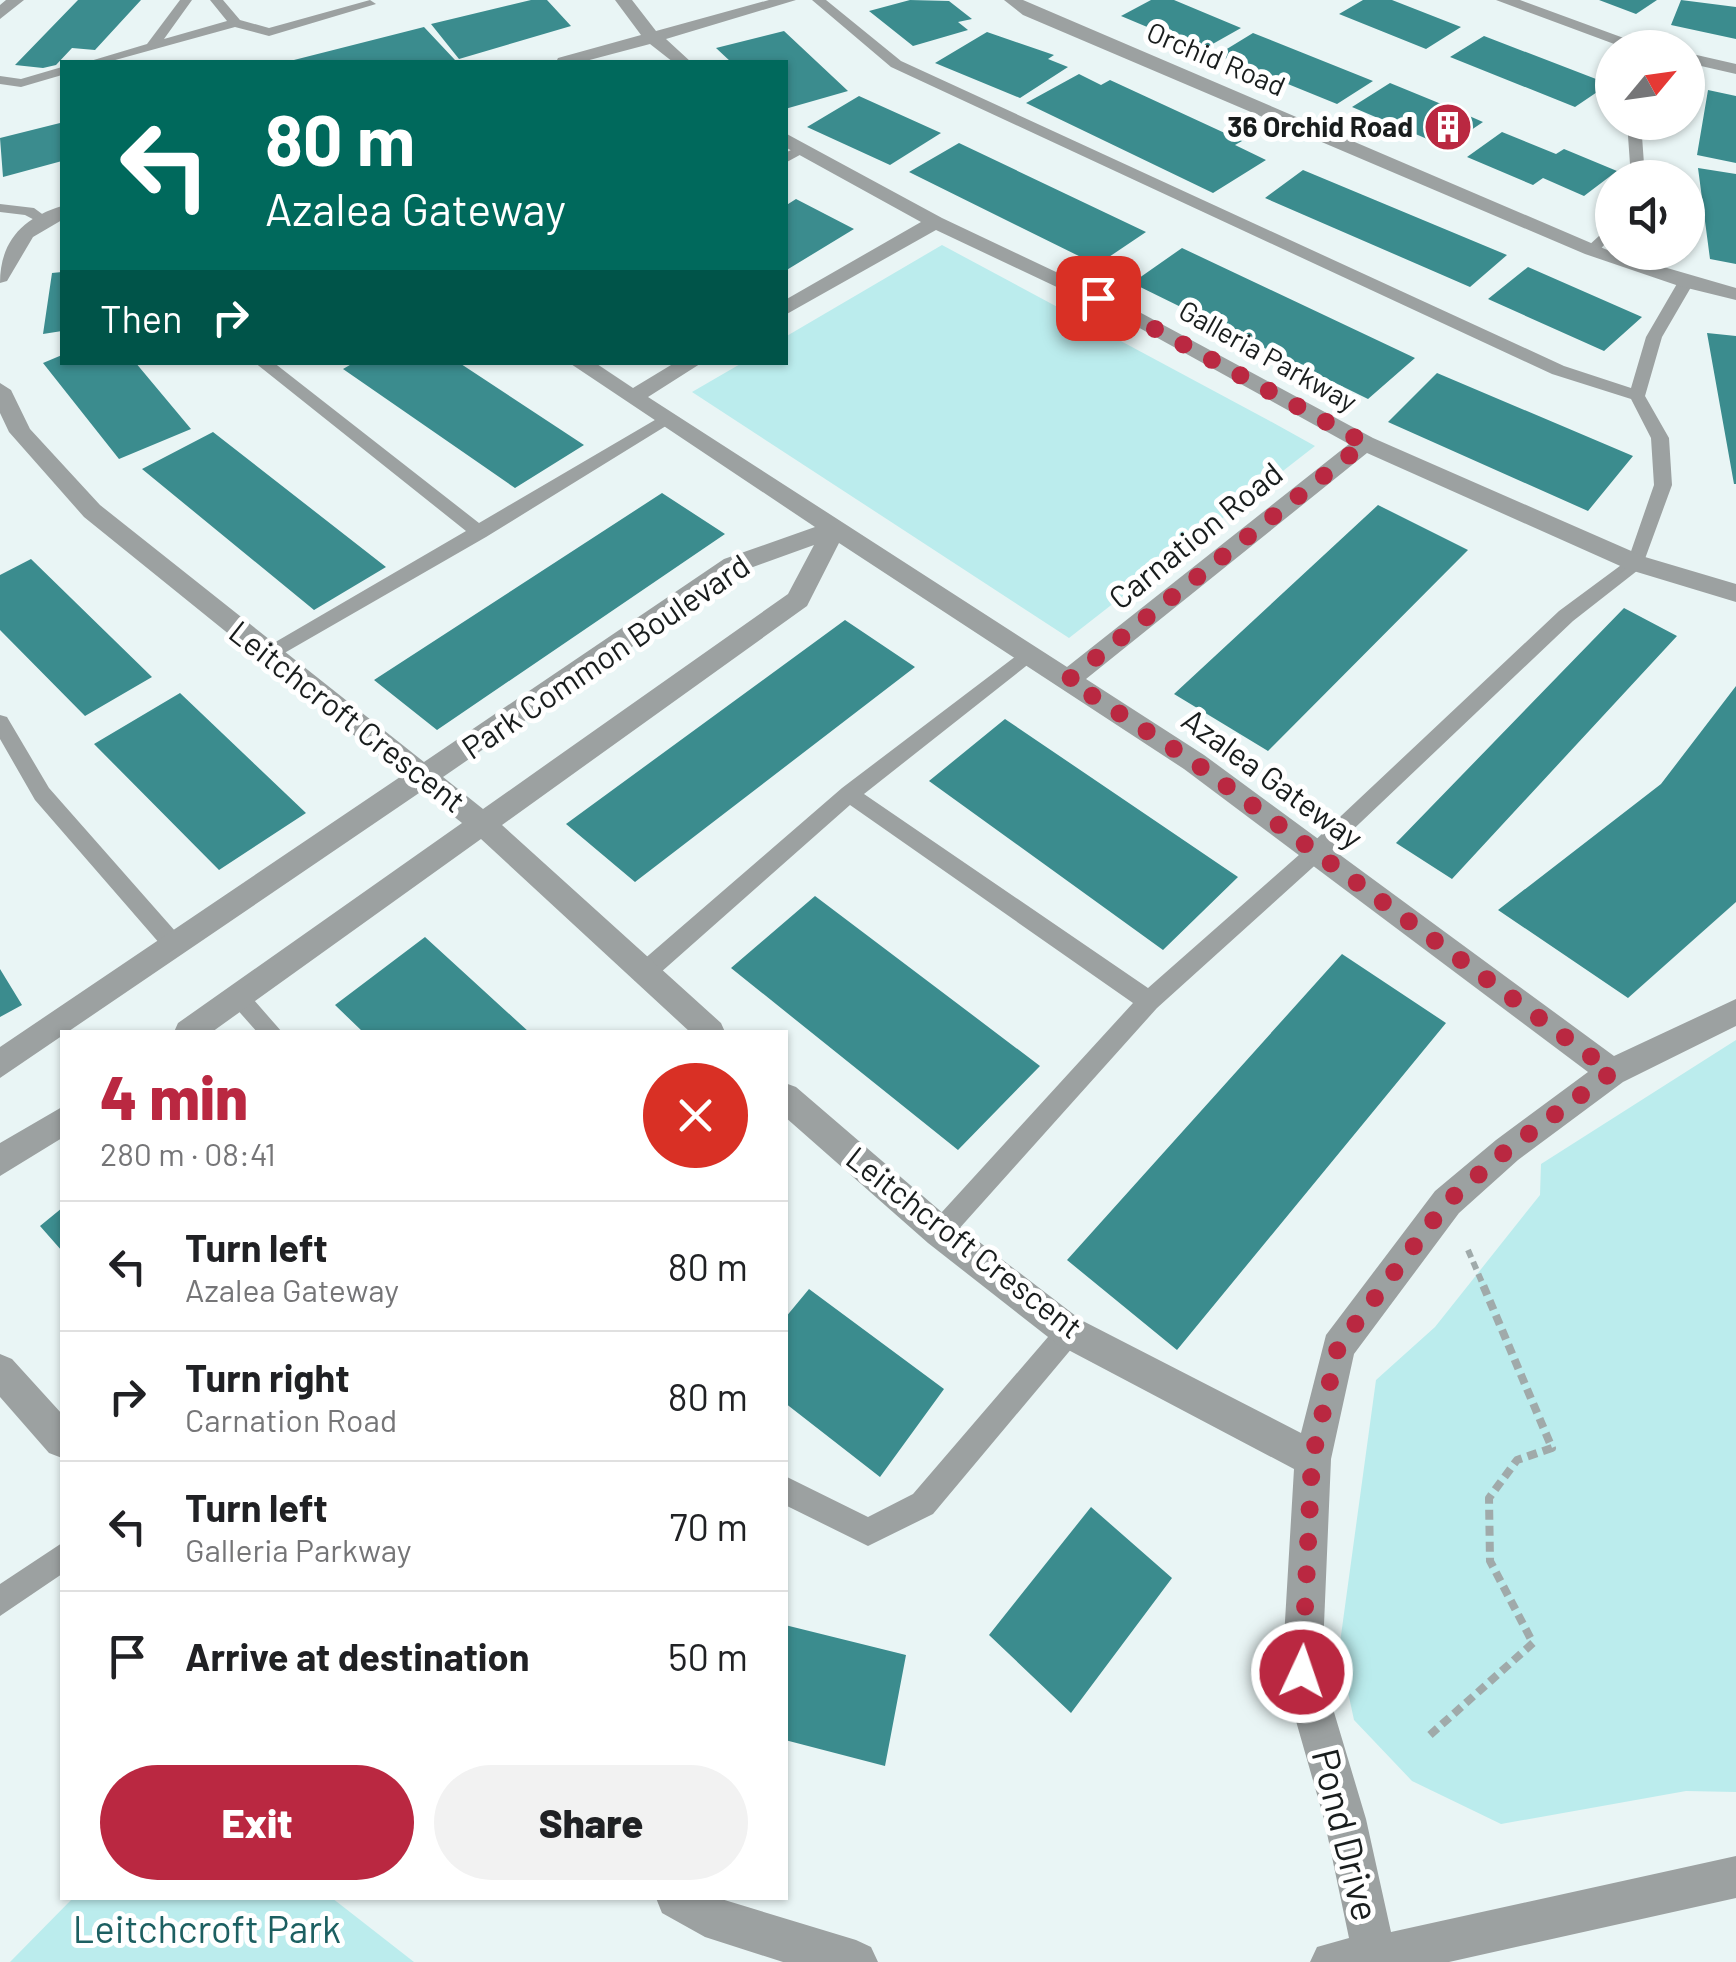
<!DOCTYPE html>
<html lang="en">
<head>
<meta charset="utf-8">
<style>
  body { margin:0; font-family:Barlow,sans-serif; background:#f2f2f2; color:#202124; height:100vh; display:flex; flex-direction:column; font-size:38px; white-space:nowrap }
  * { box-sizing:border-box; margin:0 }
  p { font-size:32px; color:#757577 }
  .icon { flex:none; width:55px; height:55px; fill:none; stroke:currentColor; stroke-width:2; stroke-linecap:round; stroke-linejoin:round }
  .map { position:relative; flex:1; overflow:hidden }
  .side { position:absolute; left:60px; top:1030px; width:728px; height:870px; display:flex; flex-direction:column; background:#fff; border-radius:0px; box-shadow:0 2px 8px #0004 }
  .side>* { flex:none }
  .top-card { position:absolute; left:60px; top:60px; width:728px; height:305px; border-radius:0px; box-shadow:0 2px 8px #0004; background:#00695c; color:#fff; overflow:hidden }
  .needle { width:65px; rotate:61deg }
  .tools { position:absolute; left:1595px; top:30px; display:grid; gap:20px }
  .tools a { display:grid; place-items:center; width:110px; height:110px; border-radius:50%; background:#fff; box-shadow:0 2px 8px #0004; font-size:50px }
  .pin { position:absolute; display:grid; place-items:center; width:85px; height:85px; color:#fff; margin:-42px; border-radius:20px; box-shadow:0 5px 15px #0006 }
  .me { position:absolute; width:110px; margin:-55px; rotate:3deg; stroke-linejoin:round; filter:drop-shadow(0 0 8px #0008) }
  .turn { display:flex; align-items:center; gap:35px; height:210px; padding:0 40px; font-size:45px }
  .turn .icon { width:130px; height:130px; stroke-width:2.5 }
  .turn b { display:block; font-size:70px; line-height:85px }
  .then { display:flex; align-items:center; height:95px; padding:0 40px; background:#0003; gap:20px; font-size:38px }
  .round { display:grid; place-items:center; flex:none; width:105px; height:105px; border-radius:52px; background:#f2f2f2 }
  .summary { display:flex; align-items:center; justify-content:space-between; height:170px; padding:0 40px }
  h1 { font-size:60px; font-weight:800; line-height:75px; color:#ba2841 }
  .cta { display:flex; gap:20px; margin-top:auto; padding:20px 40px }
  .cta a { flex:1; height:115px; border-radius:60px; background:#ba2841; color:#fff; font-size:40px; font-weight:800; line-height:115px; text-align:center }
  .cta a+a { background:#f2f2f2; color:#202124 }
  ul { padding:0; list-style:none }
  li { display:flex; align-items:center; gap:30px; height:130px; padding:0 40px; border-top:2px solid #e0e0e0 }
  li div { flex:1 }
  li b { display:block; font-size:38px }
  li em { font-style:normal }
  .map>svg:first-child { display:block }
  .green { fill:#bbeced }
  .building { fill:#3b8c8e }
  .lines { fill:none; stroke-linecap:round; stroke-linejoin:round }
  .path-far1 { stroke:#a0aaaa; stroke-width:6; stroke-dasharray:8 5; stroke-linecap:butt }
  .path { stroke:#a0aaaa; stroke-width:8; stroke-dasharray:10 6; stroke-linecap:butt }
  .lane { fill:#9ca1a1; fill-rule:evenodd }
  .street { fill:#9ca1a1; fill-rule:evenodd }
  .route { stroke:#ba2841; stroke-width:18; stroke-dasharray:0 32.4 }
  .labels { text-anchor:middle; stroke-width:10; stroke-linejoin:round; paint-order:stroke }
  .far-street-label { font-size:28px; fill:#191d1d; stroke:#fff }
  .far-poi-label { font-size:28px; font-weight:bold; fill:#191d1d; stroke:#fff; text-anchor:end }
  .street-label { font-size:32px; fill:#191d1d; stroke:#fff }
  .near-street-label { font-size:38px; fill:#191d1d; stroke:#fff }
  .near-park-label { font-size:38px; fill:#1c5f61; stroke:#fff }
</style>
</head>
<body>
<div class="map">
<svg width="1736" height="1962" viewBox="0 0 1736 1962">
  <rect width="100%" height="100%" fill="#e9f5f5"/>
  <path class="green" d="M942 245 1268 420 1315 446 1069 638 692 392 742 363 785 362V337Z
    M1736 1040V1792L1686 1791 1501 1824 1412 1781 1354 1720 1339 1650 1376 1380 1435 1327 1540 1195 1541 1164Z
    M73 1898H332L414 1962H10Z"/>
  <path class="building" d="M78 0H141L95 50 72 48 56 65 43 68 15 65Z
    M531 0H547L571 26 459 59 431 24Z
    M910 0 949 1 972 19 958 22 968 30 913 46 869 11Z
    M1151 0H1174L1241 28 1202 50 1121 16Z
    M1363 0H1392L1461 27 1426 49 1339 14Z
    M1599 0H1657L1636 14Z
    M1681 0 1736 7V39L1671 25Z
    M424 27 455 60 291 62 290 61Z
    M784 31 848 91 785 109V62H731L716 48Z
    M987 32 1054 55 1048 59 1068 67 1020 98 935 63Z
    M1253 33 1373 81 1337 104 1217 55Z
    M1484 36 1609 84 1575 107 1450 57Z
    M1079 74 1101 85 1110 80 1242 141 1235 145 1266 160 1213 193 1026 103Z
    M1390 83 1451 108 1483 122 1446 147 1352 107Z
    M1708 90 1736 96V163L1697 155Z
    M859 96 941 133 890 165 807 127Z
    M60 123 62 161 3 177 0 138Z
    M1502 132 1556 154 1564 149 1617 171 1584 196 1543 178 1533 185 1467 157Z
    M959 143 1146 232 1097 265 909 172Z
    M1698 168 1736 174V264L1710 259Z
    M1303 170 1507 255 1470 287 1265 198Z
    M796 199 854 229 785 271V206Z
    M1182 248 1415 358 1368 399 1132 283Z
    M1528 267 1642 317 1604 351 1488 299Z
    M62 272V331L43 334 52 273Z
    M1707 333 1736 336V484H1734Z
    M62 355V362H135L191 429 119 459 43 363Z
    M355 362H458L584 445 515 488 343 369Z
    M1437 373 1633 456 1588 511 1388 422Z
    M213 432 386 567 314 610 142 469Z
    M662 493 725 534 437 730 374 680Z
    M1378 505 1468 550 1268 751 1174 694Z
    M31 559 152 677 85 716 0 630V575Z
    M1624 608 1677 636 1452 879 1396 843Z
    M845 620 915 667 635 882 566 824Z
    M1736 686V902L1628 998 1498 910 1661 784Z
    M180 693 306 813 219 870 94 744Z
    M1005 719 1238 877 1163 950 929 781Z
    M815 896 1040 1066 958 1150 731 968Z
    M425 937 529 1032H363L335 1005Z
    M1342 954 1446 1023 1177 1350 1067 1260Z
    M0 969 22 1005 0 1017Z
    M62 1208V1251L40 1226Z
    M809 1289 944 1389 880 1477 785 1403V1318Z
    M1091 1507 1172 1578 1071 1713 989 1635Z
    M785 1625 906 1655 885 1766 785 1740Z"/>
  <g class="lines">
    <path class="path-far1" d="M1468 1250 1484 1287"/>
    <path class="path" d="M1430 1735 1533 1643 1490 1561 1489 1498 1517 1460 1552 1448 1483 1285"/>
    <path class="lane" d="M180 0H192L164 39 227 21 210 0H223L240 20 269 28 370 0 376 4 269 36 235 27 108 62H87L147 44Z
      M812 0H826L901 61 1564 366 1631 388 1646 337 1678 282 1686 277 1694 282 1662 337 1645 396 1669 438 1672 485 1642 567 1573 621 1322 859 1157 1008 949 1240 940 1244 931 1240 927 1232 931 1224 1133 1003 850 805 651 981H635L632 974 635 967 842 788 1028 647 1035 649V659L864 794 1148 988 1308 847 1559 611 1628 560 1654 485 1651 438 1631 399 1552 374 891 67Z
      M62 67V75L21 87 0 84V76L21 79Z
      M1627 122H1641L1645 178H1631Z
      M797 147 809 150 785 163V153Z
      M0 204 34 208 53 222 46 226 25 215 0 212Z
      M1612 224V236L1597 253H1587V247Z
      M254 362H273L479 523 660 417 666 416 674 421 486 537 267 663 260 661 257 656 260 651 466 531Z
      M0 715 7 717 49 788 183 940 186 946 183 952H167L35 800 0 739Z
      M238 988 246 991 282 1032H257L227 998 230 991Z
      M1069 1319 1078 1323 1082 1332 1078 1341 933 1514 868 1546 785 1505V1476L868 1517 913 1494 1060 1323Z
      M62 1543V1574L0 1616V1584Z"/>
    <path class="street" d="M6 0H24L0 19V5Z
      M615 0H632L656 31 769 0H796L666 39 691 62H673L650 44 582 62H556L558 58 641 35Z
      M1004 0H1023L1612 252 1736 288V300L1679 286 1585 254 1023 15Z
      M1496 0H1520L1651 48H1625Z
      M1688 53 1736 64V74L1688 63Z
      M785 133 942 218 1130 307 1373 438 1645 557 1736 584V602L1627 569 1367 453 1086 679 1204 755 1614 1056 1736 999V1026L1623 1082 1518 1160 1459 1213 1354 1354 1331 1459 1322 1672 1366 1819 1391 1932 1736 1856V1898L1449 1962H1310L1317 1947 1349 1938 1324 1819 1282 1672 1294 1469 1057 1344 928 1243 785 1117V1083L796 1087 952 1221 1081 1320 1301 1433 1326 1335 1435 1191 1496 1140 1588 1072 1184 769 839 543 807 606 502 825 721 1023 725 1032H690L481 839 212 1032H174L178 1023 462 823 422 791 0 1078V1047L403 775 84 517 9 432 0 413V383L11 390 30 429 100 505 424 762 724 559 815 527 568 362H594L633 388 676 362H703L648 397 1067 667 1349 444 1116 315 936 230 785 315V300L921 222 785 147ZM814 545 788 594 483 809 443 777 742 571Z
      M62 206V220L33 237 7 281 0 283C0 242 22 218 62 206Z
      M62 1107V1138L0 1176V1143Z
      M0 1354 12 1359 62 1414V1458L49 1453 0 1397Z
      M656 1898H718L856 1940 871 1947 878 1962H783L705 1937 662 1913Z"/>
  </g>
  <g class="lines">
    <path class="route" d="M1098 298 1365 443 1068 680 1194 762 1612 1072 1507 1150 1447 1202 1338 1347 1312 1459 1302 1672"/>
  </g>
  <defs>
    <g id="building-disc" transform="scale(2.5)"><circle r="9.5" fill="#ba2841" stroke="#fff"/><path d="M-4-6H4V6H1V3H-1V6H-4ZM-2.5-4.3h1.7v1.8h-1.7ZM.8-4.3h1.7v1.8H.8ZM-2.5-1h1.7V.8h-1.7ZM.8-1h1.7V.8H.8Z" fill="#fff"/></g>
  </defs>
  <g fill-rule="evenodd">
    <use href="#building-disc" x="1448" y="127"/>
  </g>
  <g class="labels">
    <g class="far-street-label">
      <text transform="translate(1216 59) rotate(23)" y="10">Orchid Road</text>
      <text transform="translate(1268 356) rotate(29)" y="10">Galleria Parkway</text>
    </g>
    <g class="far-poi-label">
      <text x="1413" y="137">36 Orchid Road</text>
    </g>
    <g class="street-label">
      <text transform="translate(1196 536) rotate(-39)" y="11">Carnation Road</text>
      <text transform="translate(606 657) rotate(-34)" y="11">Park Common Boulevard</text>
      <text transform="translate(347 717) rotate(38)" y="11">Leitchcroft Crescent</text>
      <text transform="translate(1272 779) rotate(36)" y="11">Azalea Gateway</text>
      <text transform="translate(964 1243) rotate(38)" y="11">Leitchcroft Crescent</text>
    </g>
    <g class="near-street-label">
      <text transform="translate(1345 1835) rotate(76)" y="13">Pond Drive</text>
    </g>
    <g class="near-park-label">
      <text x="207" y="1943">Leitchcroft Park</text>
    </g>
  </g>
</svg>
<div class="tools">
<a><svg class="needle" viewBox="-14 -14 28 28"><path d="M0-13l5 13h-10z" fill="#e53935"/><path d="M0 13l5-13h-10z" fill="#757577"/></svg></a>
<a><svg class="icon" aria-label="sound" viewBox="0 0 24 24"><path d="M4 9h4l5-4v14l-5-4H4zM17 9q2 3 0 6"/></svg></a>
</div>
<div class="pin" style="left:1098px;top:298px;background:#d93025"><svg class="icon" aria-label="arrive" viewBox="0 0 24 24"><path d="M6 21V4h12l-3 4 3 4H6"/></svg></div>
<svg class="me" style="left:1302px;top:1672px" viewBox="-20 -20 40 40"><circle r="17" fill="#ba2841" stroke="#fff" stroke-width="3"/><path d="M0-11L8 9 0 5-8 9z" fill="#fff"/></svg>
<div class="top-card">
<div class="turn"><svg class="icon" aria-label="left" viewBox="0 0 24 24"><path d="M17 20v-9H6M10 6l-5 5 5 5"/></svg><div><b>80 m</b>Azalea Gateway</div></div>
<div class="then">Then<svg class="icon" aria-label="right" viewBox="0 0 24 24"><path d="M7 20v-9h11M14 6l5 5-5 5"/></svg></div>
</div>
<section class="side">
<div class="summary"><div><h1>4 min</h1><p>280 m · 08:41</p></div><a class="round" style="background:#d93025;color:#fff"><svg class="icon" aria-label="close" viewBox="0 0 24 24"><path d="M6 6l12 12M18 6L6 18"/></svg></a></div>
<ul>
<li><svg class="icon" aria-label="left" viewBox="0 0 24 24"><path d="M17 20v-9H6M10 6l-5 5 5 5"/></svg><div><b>Turn left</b><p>Azalea Gateway</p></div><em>80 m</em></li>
<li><svg class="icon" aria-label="right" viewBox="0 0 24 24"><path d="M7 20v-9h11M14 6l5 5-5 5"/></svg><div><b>Turn right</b><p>Carnation Road</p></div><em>80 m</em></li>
<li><svg class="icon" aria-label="left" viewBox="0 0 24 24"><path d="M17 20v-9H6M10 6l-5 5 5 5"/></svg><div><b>Turn left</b><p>Galleria Parkway</p></div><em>70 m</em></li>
<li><svg class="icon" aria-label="arrive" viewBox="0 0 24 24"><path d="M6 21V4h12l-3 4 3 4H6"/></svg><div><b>Arrive at destination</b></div><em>50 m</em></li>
</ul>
<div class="cta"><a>Exit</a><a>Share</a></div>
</section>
</div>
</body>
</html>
